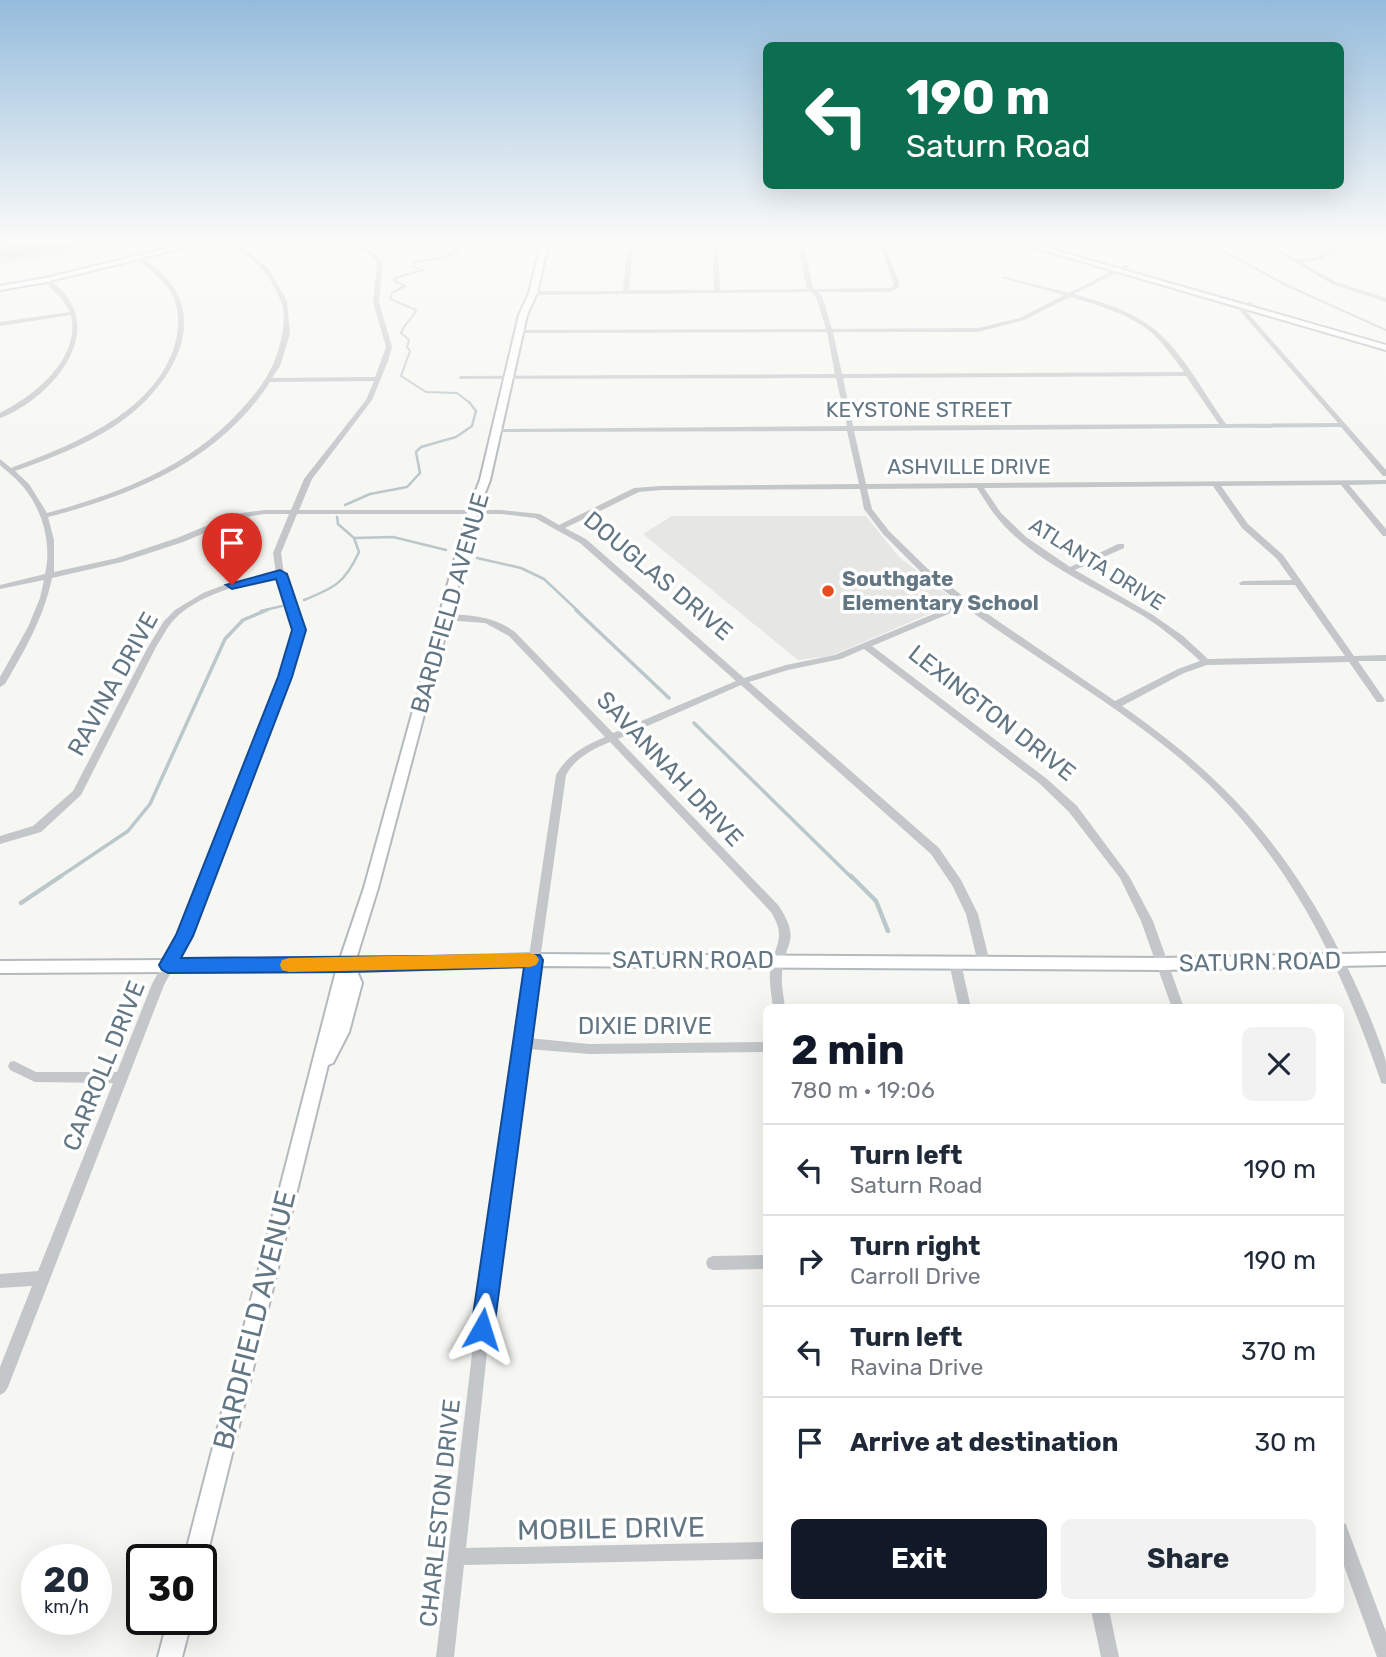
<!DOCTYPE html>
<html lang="en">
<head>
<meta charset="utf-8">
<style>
  body { margin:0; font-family:Rubik,sans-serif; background:#f2f2f3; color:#1f2937; height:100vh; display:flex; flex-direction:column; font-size:26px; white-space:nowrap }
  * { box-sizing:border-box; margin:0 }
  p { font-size:23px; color:#747a83 }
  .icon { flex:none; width:38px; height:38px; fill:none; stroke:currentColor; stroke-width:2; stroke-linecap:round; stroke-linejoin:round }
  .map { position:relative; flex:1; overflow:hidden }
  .side { position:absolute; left:763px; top:1004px; width:581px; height:609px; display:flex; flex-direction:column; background:#fff; border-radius:10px; box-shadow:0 7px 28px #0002 }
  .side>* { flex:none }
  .banner { position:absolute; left:763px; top:42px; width:581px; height:147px; border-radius:10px; box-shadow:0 7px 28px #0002; background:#0b6e4f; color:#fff; overflow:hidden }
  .speed { position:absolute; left:21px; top:1544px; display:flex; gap:14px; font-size:35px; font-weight:700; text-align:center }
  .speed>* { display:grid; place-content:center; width:91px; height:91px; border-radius:50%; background:#fff; box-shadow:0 7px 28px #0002; line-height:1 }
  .speed small { font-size:18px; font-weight:400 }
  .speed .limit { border:4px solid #111; border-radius:10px; background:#fff; color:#111 }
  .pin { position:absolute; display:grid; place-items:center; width:60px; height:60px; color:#fff; margin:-72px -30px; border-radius:50% 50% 50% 0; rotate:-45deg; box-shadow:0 0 7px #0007 }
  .pin .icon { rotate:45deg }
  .me { position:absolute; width:77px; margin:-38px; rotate:6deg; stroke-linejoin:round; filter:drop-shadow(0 0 5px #0008) }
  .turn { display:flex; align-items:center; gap:24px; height:147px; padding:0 28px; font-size:32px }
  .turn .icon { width:91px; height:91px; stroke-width:2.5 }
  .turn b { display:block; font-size:49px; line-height:60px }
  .round { display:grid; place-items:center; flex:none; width:74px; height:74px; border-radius:10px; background:#f2f2f3 }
  .headline { display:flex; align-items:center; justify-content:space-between; height:119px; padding:0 28px }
  h1 { font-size:42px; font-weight:700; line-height:52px; color:#111827 }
  .action { display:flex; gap:14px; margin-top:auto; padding:14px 28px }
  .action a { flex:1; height:80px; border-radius:10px; background:#111827; color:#fff; font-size:28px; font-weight:700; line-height:80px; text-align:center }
  .action a+a { background:#f2f2f3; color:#1f2937 }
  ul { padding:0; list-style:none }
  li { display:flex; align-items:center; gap:21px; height:91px; padding:0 28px; border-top:2px solid #e0e1e3 }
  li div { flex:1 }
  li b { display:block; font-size:26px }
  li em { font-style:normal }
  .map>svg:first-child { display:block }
  .built { fill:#e6e7e5 }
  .green { fill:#d7ddd3 }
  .water { fill:#bac7cb }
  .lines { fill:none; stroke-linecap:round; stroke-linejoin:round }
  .stream-far3 { stroke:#bac7cb; stroke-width:2 }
  .stream-far2 { stroke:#bac7cb; stroke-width:2.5 }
  .stream-far1 { stroke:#bac7cb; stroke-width:3.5 }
  .stream { stroke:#bac7cb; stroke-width:4.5 }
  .secondary-casing { stroke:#b3b9bd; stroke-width:4 }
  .street { fill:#c3c7ca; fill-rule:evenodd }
  .secondary { fill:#fff; fill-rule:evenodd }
  .route { fill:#1a73e8; stroke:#114b97; stroke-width:2 }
  .slow { fill:#f59e0b }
  .poi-dot { fill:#e94a1e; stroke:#fff; stroke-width:2.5 }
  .labels { text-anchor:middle; stroke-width:7; stroke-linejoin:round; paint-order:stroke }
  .far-street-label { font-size:21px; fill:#637684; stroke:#fff }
  .far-poi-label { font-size:21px; font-weight:bold; fill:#637684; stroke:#fff; text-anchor:start }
  .street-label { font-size:24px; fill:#637684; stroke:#fff }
  .near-street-label { font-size:28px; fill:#637684; stroke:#fff }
</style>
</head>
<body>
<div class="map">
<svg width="1386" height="1657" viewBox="0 0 1386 1657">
  <rect width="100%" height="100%" fill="#f6f6f2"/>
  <path class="built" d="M672 516H866L899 557 957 602 831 656 798 660 643 534Z"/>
  <path class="green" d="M24 240H124L83 251 0 265V243Z"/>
  <path class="water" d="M58 240H108L0 261V248Z"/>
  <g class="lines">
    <path class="stream-far3" d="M435 240 460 251 441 258 414 262 413 267 423 270 395 278 394 281 405 286 392 293 390 299 416 310C413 319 405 322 401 333L409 340 407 347 410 351 401 376 426 392 457 393 470 403
      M1202 240 1288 286 1386 330"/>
    <path class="stream-far2" d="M345 505 370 494 407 487 420 473 416 452 421 447 456 437 472 426 476 411 469 402
      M354 538 393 537 446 550
      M477 558 521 568 544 579 578 611
      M304 600C334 588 345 583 359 552L354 538 338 524 337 517
      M261 611 282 606"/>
    <path class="stream-far1" d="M576 610 669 698
      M694 723 852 878
      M58 878 128 831 150 804 225 639 243 620 267 610"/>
    <path class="stream" d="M851 876 876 901 888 931
      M21 903 61 876"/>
    <g class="secondary-casing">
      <path id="secondary" d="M202 240H215L46 282 0 290V286L46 278Z
        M542 240H549L537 293 527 315 490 480 478 511 378 888 356 959 534 954 1163 958 1386 953V965L1163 970 534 966 357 971 362 983 349 1032 333 1063 328 1065 206 1559 201 1568V1559H184L336 971 0 973V961L340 959 364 888 468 511 480 480 519 315 529 293Z
        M1008 240H1019L1386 345V350Z
        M168 1619H192L182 1657H158Z"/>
    </g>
    <path class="street" d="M227 240H233L268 268 287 301 290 334 280 366 272 378 375 377 386 347 373 302 377 263 372 256 342 240C357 240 374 251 383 263L379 302 392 347 388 361 372 400 312 479 299 510H501L540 514 559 525 634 488 661 486 859 484 847 431 495 432V430L497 429 847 426 836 378 459 379V377L461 376 835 374 827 332 518 333 517 332 520 330 826 329 816 297 811 292 533 295 530 293 533 291H623L628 240H634L629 290H714L712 240H718L720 290 807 289 797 240H803L813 289 890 288 893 286V282L878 240H883L899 282V287L891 292H818L822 296 832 329 978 328 1020 318 1064 295 1002 278V276L1069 293 1124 265H1128V267L1074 294C1101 302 1132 311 1154 329 1183 352 1204 394 1226 424L1338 423 1241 312 1240 307 1248 302H1252V304L1245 309 1246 311 1386 470V476H1383L1341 427 854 431 866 484 1386 480V484L1349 485 1386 529V536H1383L1341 485 1221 486 1248 524 1283 555 1354 656 1386 655V661H1358L1385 700 1383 702H1377L1349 662 1207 665 1184 673 1122 706C1231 781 1297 858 1353 979 1363 1000 1372 1021 1380 1043 1382 1049 1385 1056 1386 1063 1386 1070 1386 1077 1386 1084L1381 1083 1380 1079C1336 952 1282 843 1177 756 1110 701 1035 658 965 607L872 646 1047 779 1077 806 1129 876 1153 921 1184 1008H1172L1141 921 1120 878 1069 812 1039 783 864 649 841 659 788 670 749 682 939 848 961 880 978 914 990 963 988 966 984 968 980 966 978 963 966 914 952 885 931 854 741 685 618 739 779 906C802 943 784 940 782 975 781 986 784 997 785 1008H773C772 997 769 984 770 973 773 945 788 940 771 912L610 742C593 749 575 758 566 775L529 1038 589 1044 766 1042V1052L589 1054 528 1049 495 1278 466 1548 766 1542V1559L464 1565 454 1657H436L481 1278 556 775C567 755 584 746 605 737L509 636 485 623 445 620 441 617 445 614C471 615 493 616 515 632L613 733 736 681 580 543 535 518 501 514H297L281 553 284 574 300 616 303 630 299 647 191 936 164 985 8 1387 5 1392 0 1395V1367L32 1286 0 1288V1274L38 1271 113 1083 35 1082 10 1070 8 1066 10 1062 14 1061 36 1072H117L152 984 179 935 291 647 295 630 292 616 277 577C241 585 197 593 171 623 166 630 161 639 156 647L81 795 41 832 0 844V836L33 826 73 791 148 647 164 621 175 610 203 593 229 583 276 573 273 553 289 514H264L240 518 183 542 122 562 52 578C44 617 25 650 5 684L0 687V677L28 627 40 598 44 580 0 589V585L45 574C52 545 43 512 25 489 18 480 8 472 0 465V459L11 468C73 445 159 411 176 340 180 322 179 303 168 288 160 276 147 268 136 259L138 256C223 304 176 386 113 427 83 446 49 459 15 471L29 484 47 513C118 494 187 468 238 413 256 394 271 375 278 351 283 335 287 314 280 299 276 290 270 278 264 271 254 259 238 250 227 240ZM1070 297C1098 305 1130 314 1152 333 1164 344 1174 358 1184 372L842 374 833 332H978L1024 320ZM1186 376 1219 424 853 426 843 378ZM374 381 366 400 304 479 291 510H264L235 514 177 538 117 558 54 572V540L48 517C134 495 220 460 270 382ZM1213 486 1242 528 1277 559 1292 580 1243 581 1239 583 1240 585H1295L1345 656 1208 659 1183 636 1153 615 1075 570 1124 548V544H1118L1070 567 1026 537 1001 513 984 488ZM977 488C983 497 988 506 995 515 1031 561 1096 587 1145 617 1165 630 1183 645 1200 661L1178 669 1115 701 976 606 930 571 889 531 872 509 867 489ZM860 489 864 509 883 534 924 575 960 603 835 655 786 665 744 678 586 539 565 528 639 492 661 490Z
      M1072 240H1079L1053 253 1048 252Z
      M1256 240H1262C1288 255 1299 268 1328 251 1336 246 1344 240 1353 240L1322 259 1302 263 1336 282 1386 298V302L1332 284Z
      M46 278C116 322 55 397 0 418V413C34 396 81 359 71 315L0 326V322L70 312 62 299 43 280Z
      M955 958 959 960 961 963 971 1008H959L949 963 951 960Z
      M766 1255V1269L713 1270 708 1268 706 1263 708 1258 713 1256Z
      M1340 1522 1346 1524 1348 1530 1386 1632V1657H1377L1340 1555Z
      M1091 1610H1109L1119 1657H1101Z"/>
    <use href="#secondary" class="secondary"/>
  </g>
  <linearGradient id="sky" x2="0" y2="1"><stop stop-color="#95bcdc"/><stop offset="0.51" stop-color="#fbfbf9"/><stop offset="1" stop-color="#fbfbf9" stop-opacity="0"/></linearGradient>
  <rect width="1386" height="472" fill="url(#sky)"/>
  <path class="route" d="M280 570 287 574 306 630 292 677 193 936 181 958 540 955 543 960 494 1329 490 1337 482 1341 474 1337 471 1329 524 967 347 972 168 973 162 970 159 965 176 935 278 677 292 630 276 579 232 589 226 585Z"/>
  <path class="slow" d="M530 953 536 955 539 960 536 965 530 967 289 972 282 970 280 965 282 960 289 958Z"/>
  <circle class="poi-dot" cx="828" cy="591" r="7"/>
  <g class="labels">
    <g class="far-street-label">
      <text x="919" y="417">KEYSTONE STREET</text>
      <text x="969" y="474">ASHVILLE DRIVE</text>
      <text transform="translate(1097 564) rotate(32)" y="7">ATLANTA DRIVE</text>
    </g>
    <g class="far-poi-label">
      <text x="842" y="586">Southgate<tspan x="842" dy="24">Elementary School</tspan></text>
    </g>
    <g class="street-label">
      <text transform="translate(658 576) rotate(40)" y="8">DOUGLAS DRIVE</text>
      <text transform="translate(450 603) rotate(-74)" y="8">BARDFIELD AVENUE</text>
      <text transform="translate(113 684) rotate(-61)" y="8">RAVINA DRIVE</text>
      <text transform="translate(992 713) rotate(38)" y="8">LEXINGTON DRIVE</text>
      <text transform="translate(670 769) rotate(47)" y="8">SAVANNAH DRIVE</text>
      <text x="693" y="968">SATURN ROAD</text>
      <text transform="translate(1260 962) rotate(-1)" y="8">SATURN ROAD</text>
      <text x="645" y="1034">DIXIE DRIVE</text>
      <text transform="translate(104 1066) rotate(-68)" y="8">CARROLL DRIVE</text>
      <text transform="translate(440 1513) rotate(-84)" y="8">CHARLESTON DRIVE</text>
    </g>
    <g class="near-street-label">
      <text transform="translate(254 1320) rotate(-76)" y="10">BARDFIELD AVENUE</text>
      <text transform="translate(611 1528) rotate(-1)" y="10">MOBILE DRIVE</text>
    </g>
  </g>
</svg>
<div class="speed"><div>20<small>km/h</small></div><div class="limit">30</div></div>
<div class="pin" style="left:232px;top:585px;background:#d93025"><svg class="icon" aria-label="arrive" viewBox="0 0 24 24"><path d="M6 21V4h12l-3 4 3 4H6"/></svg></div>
<svg class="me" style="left:482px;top:1329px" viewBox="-20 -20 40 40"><path d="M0-17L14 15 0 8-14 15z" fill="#1a73e8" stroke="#fff" stroke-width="4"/></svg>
<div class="banner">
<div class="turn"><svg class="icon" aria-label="left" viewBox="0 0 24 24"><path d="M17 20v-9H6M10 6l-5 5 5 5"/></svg><div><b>190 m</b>Saturn Road</div></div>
</div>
<section class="side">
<div class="headline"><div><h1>2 min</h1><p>780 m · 19:06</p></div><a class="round"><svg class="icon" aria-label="close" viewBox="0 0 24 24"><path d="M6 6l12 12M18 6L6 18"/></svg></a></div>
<ul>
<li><svg class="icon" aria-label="left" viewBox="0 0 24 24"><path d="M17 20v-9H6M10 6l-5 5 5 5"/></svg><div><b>Turn left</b><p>Saturn Road</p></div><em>190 m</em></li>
<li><svg class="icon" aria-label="right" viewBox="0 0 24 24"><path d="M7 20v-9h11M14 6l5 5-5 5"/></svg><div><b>Turn right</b><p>Carroll Drive</p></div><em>190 m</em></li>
<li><svg class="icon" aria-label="left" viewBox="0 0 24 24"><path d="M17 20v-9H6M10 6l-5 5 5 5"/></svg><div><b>Turn left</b><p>Ravina Drive</p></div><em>370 m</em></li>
<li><svg class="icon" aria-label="arrive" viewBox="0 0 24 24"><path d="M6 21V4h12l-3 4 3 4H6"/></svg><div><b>Arrive at destination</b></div><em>30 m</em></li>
</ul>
<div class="action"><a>Exit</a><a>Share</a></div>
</section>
</div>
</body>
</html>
